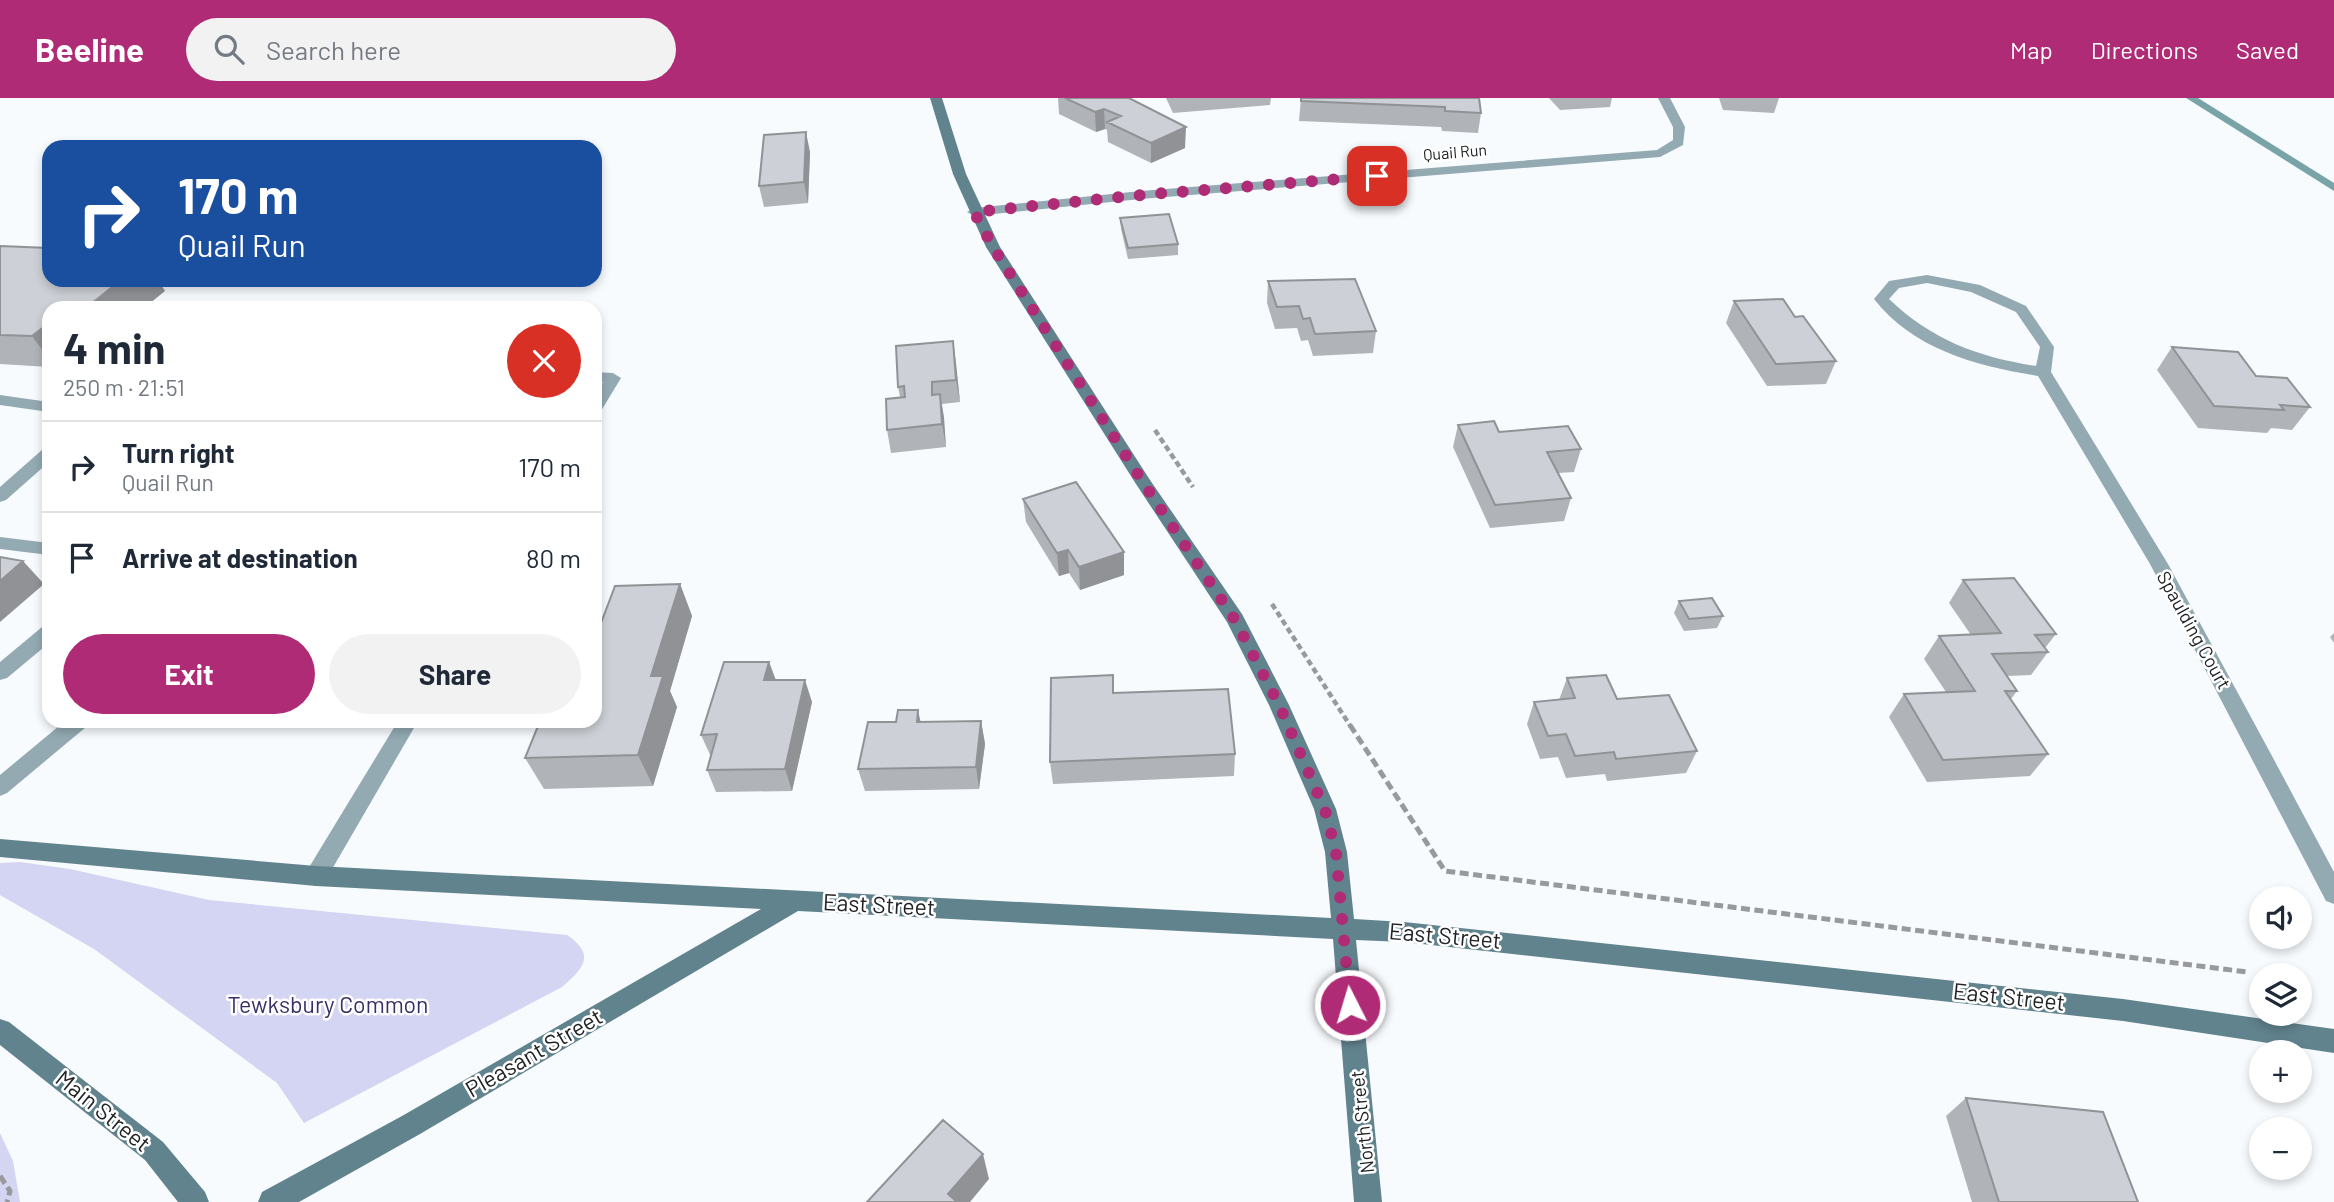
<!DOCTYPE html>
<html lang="en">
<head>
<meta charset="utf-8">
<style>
  body { margin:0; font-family:Barlow,sans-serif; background:#f2f2f3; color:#1f2937; height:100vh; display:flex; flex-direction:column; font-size:26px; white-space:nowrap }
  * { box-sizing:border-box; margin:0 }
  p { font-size:23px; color:#747a83 }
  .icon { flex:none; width:38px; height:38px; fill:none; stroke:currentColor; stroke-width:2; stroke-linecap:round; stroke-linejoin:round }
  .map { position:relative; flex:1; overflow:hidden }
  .drawer { position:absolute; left:42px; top:203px; width:560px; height:427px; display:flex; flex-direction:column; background:#fff; border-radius:21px; box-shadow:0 4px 10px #0003 }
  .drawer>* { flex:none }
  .hud { position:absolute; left:42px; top:42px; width:560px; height:147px; border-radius:21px; box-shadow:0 4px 10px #0003; background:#1a4fa0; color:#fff; overflow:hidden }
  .fabs { position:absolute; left:2249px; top:788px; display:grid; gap:14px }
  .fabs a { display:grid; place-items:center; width:63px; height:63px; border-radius:50%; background:#fff; box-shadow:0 4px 10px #0003; font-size:35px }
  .pin { position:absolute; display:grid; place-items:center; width:60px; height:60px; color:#fff; margin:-30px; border-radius:14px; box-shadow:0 4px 10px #0006 }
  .me { position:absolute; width:77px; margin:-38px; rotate:355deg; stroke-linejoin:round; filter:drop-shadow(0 0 5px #0008) }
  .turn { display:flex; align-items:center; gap:24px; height:147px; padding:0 21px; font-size:32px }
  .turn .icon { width:91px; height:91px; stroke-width:2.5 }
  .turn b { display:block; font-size:49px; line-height:60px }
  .round { display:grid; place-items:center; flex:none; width:74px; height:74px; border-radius:37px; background:#f2f2f3 }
  .head { display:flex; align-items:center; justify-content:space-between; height:119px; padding:0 21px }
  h1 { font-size:42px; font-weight:700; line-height:52px }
  .cta { display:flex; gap:14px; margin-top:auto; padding:14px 21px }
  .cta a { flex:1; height:80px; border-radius:42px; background:#af2b75; color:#fff; font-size:28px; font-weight:700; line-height:80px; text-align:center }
  .cta a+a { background:#f2f2f3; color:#1f2937 }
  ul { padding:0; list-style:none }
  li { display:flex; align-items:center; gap:21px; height:91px; padding:0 21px; border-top:2px solid #e0e1e3 }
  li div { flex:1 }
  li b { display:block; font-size:26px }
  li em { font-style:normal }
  header { display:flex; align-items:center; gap:42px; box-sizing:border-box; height:98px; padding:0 35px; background:#af2b75; color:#fff }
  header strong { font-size:33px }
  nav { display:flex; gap:38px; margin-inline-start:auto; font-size:24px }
  .search { width:490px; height:63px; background:#f2f2f3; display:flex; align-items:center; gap:18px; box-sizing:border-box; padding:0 24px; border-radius:38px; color:#747a83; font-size:26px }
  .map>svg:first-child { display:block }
  .green { fill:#d4d4f3 }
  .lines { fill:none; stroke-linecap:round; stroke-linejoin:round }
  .stream { fill:#79a4a7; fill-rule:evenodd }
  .path-far1 { stroke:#97999c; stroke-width:4.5; stroke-dasharray:6 3.5; stroke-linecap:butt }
  .path { stroke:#97999c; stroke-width:5; stroke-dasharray:9 4.5; stroke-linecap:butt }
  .service { fill:#93aab2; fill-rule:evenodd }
  .minor { fill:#93aab2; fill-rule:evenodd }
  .secondary { fill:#61838e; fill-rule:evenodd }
  .wall { fill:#b0b3b8 }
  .shaded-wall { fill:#909296 }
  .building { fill:#cdd0d6; stroke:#909296; stroke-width:2 }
  .route { stroke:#af2b75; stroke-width:12; stroke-dasharray:0 21.6 }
  .labels { text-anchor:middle; stroke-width:5; stroke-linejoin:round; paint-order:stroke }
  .far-street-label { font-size:16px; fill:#212325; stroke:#fff }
  .street-label { font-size:19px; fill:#212325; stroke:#fff }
  .near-street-label { font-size:23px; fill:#212325; stroke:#fff }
  .near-park-label { font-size:23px; fill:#373066; stroke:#fff }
</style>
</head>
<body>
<header>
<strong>Beeline</strong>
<div class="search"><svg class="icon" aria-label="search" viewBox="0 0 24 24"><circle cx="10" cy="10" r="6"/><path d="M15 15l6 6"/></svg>Search here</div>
<nav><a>Map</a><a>Directions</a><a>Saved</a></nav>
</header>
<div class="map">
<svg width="2334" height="1104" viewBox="0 0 2334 1104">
  <rect width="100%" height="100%" fill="#f8fbfe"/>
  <path class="green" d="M20 764 70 771 209 802 567 837C596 857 584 870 562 889L304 1025 277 985 94 851 0 797V765Z
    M0 1035 13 1063 20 1104H0Z"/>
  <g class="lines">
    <path class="stream" d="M2186 0H2198L2334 85V93Z"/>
    <path class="path-far1" d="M1155 332 1193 389
      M1272 506 1351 629"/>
    <path class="path" d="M1350 627 1445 773 2247 874
      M0 1078 10 1093 7 1104"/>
    <path class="service" d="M595 274 613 275 621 280 601 313 595 315V297L603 284H595Z
      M0 297 49 304V314L0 307Z
      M49 350V364L6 402 0 404V389L43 351Z
      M0 439 49 445V457L0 451Z
      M49 527V545L7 580 0 582V564L42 529Z
      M65 623H89L86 629 7 695 0 698V677Z
      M398 623H418L324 785 316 788 308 785 305 778 308 771Z"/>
    <path class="minor" d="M1658 0H1670L1685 29 1683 47 1660 59 1141 101 974 118 967 114 974 110 1141 93 1657 52 1673 42V29Z
      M1927 177 1980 187 2026 208 2054 249 2051 274 2168 466 2272 658 2334 774V806L2326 803 2150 466 2038 278C1977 268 1914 252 1874 201L1889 183ZM1927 185 1971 194 2016 214 2040 249 2036 268C1978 259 1932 242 1889 201L1899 190Z"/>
    <path class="secondary" d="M930 0H942L966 76 1000 149 1150 382 1242 516 1289 607 1336 711 1347 754 1354 821 1404 824 2123 901 2334 931V955L2123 923 1404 844 1356 842 1382 1104H1354L1333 841 798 813 420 1036 299 1104H258L262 1094 402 1018 761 811 316 788 0 759V741L316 768 1331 820 1325 754 1314 711 1269 607 1227 524 1136 386 986 149 953 76Z
      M0 921 9 924 163 1044 205 1094 209 1104H178L145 1062 0 947Z"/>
  </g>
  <path class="wall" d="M1058 0H1129L1185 50 1151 65 1108 44 1107 32 1105 31 1096 34 1059 16Z
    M1166 0H1271L1270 7 1173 15Z
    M1301 0H1479L1481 15 1478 35 1442 33 1441 29 1299 23Z
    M1549 0H1612L1610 9 1560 12Z
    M1719 0H1779L1774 15 1723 12Z
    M810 54 808 105 764 109 759 88Z
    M1120 120 1178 146V157L1128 161 1121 131Z
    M0 148 165 193 49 210V269L0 266Z
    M1268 183 1376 233 1373 255 1313 258 1308 242 1301 243 1297 230 1275 231 1267 205Z
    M1734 203 1795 219 1836 263 1826 286 1767 288 1726 225Z
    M953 243 960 304 942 306 946 349 891 355 887 332 900 299 898 289Z
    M2172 249 2256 278 2310 309 2292 332 2271 330 2267 335 2198 330 2157 272Z
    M1458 327 1499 334 1581 351 1574 374 1558 375 1571 400 1564 423 1490 430 1453 349Z
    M1023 401 1124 477 1080 492 1069 475 1059 478 1026 424Z
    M1963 482 2056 536 2045 550 2048 554 2031 577 2007 578 2017 593 2011 601 2048 656 2030 678 1927 684 1889 619 1904 596 1946 594 1924 561 1939 538 1971 537 1949 505Z
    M680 486 692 518 670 593 677 609 653 688 544 691 525 660Z
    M1679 503 1723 518 1717 530 1684 533 1674 515Z
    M2334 535V545L2330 539Z
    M769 564 776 582 812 604 792 693 716 694 707 672 711 659 701 637Z
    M1113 577 1114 595 1235 656 1234 678 1053 686 1050 664Z
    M1567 580 1617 601 1697 653 1686 675 1607 683 1605 676 1566 680 1558 659 1540 661 1527 626 1534 604 1559 602Z
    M981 623 985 646 979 691 865 693 858 671 921 624Z
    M1966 1000 2138 1104H1972L1946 1018Z"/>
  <path class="shaded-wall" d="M1104 11 1105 31 1096 34 1095 14Z
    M1186 29 1185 50 1151 65V45Z
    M806 34 810 54 808 105 804 84Z
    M112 182H158L165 193 144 210H86Z
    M49 225V261L32 238Z
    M953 243 956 265 960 304 956 282Z
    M940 296 944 319 946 349 942 326Z
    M1068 452 1069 475 1059 478 1057 455Z
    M1124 454V477L1080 492 1079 469Z
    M23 463 44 486 0 524V483Z
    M680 486 692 518 670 593 677 609 653 688 638 657 651 578Z
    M769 564 777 586 764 582Z
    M805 582 812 604 792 693 785 671Z
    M918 612 923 635 917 624Z
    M981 623 985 646 979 691 976 669Z
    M983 1056 989 1081 970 1104H951L948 1096Z"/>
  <path class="building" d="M1065 0H1129L1186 29 1151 45 1107 24 1121 18 1104 11 1095 14Z
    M1301 0H1479L1481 15 1445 13V9L1301 3Z
    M806 34 804 84 759 88 764 37Z
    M1169 116 1178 146 1128 150 1120 120Z
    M0 148 49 150V182H121L86 210H49V225L32 238 0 237Z
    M1355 181 1376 233 1315 236 1310 220 1303 221 1299 208 1277 209 1268 183Z
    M1783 201 1795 219 1803 218 1836 263 1776 266 1734 203Z
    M953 243 956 282 932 284V297L940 296 942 326 887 332 886 301 905 299 904 288 898 289 896 248Z
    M2172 249 2238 254 2256 278 2287 280 2310 309 2280 307 2284 312 2214 308Z
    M1494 323 1499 334 1568 328 1581 351 1547 354 1571 400 1495 407 1458 327Z
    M1076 384 1124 454 1079 469 1068 452 1057 455 1023 401Z
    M0 459 23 463 0 483Z
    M2014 480 2056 536 2035 537 2048 554 1992 556 2017 593H2005L2048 656 1943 662 1904 596 1975 593 1939 538 2001 535 1963 482Z
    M680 486 651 578H663L638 657 525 660 540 623H595V541L615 488Z
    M1712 500 1723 518 1689 521 1679 503Z
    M724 564H769L764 582H805L785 671 707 672 717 636 701 637Z
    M1113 577V595L1228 591 1235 656 1050 664 1051 580Z
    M1606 577 1617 601 1669 597 1697 653 1616 661 1614 654 1575 658 1566 636 1548 638 1534 604 1575 600 1567 580Z
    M898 612H918L917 624 981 623 976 669 858 671 868 624H896Z
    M1966 1000 2103 1014 2138 1104H1999Z
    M943 1022 983 1056 948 1096 957 1104H867Z"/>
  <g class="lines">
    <path class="route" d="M1350 907 1336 754 1325 712 1279 607 1235 522 1144 386 993 149 974 114 1141 97 1377 78"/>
  </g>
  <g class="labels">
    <g class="far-street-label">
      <text transform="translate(1455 54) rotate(-5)" y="6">Quail Run</text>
    </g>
    <g class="street-label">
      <text transform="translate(2194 532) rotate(61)" y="7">Spaulding Court</text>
      <text transform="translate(1362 1024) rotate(-96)" y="7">North Street</text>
    </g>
    <g class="near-street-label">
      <text transform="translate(879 807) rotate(3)" y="8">East Street</text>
      <text transform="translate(1445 838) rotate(5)" y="8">East Street</text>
      <text transform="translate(2009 899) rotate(6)" y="8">East Street</text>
      <text transform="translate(534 955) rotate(-30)" y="8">Pleasant Street</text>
      <text transform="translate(103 1013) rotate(39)" y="8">Main Street</text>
    </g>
    <g class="near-park-label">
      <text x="328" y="915">Tewksbury Common</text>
    </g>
  </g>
</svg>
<div class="fabs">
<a><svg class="icon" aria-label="sound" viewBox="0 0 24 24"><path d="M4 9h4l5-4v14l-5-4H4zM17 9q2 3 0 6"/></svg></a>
<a><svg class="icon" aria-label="layers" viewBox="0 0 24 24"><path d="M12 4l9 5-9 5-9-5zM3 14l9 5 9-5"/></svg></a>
<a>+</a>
<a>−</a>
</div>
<div class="pin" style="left:1377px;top:78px;background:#d93025"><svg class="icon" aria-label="arrive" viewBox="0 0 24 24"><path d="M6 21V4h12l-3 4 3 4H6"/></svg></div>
<svg class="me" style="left:1350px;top:907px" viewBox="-20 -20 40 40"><circle r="17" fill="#af2b75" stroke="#fff" stroke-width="3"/><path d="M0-11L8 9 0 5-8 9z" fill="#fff"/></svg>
<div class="hud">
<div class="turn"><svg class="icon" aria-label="right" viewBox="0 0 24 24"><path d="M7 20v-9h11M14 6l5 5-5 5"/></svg><div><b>170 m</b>Quail Run</div></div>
</div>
<section class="drawer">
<div class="head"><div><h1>4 min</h1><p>250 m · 21:51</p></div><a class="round" style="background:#d93025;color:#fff"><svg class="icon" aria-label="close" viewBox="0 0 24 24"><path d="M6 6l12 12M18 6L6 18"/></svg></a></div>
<ul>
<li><svg class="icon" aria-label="right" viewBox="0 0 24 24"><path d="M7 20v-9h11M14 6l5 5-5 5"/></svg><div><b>Turn right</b><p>Quail Run</p></div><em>170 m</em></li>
<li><svg class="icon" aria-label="arrive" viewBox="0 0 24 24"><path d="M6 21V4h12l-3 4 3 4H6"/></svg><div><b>Arrive at destination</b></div><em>80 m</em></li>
</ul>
<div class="cta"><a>Exit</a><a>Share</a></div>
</section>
</div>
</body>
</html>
